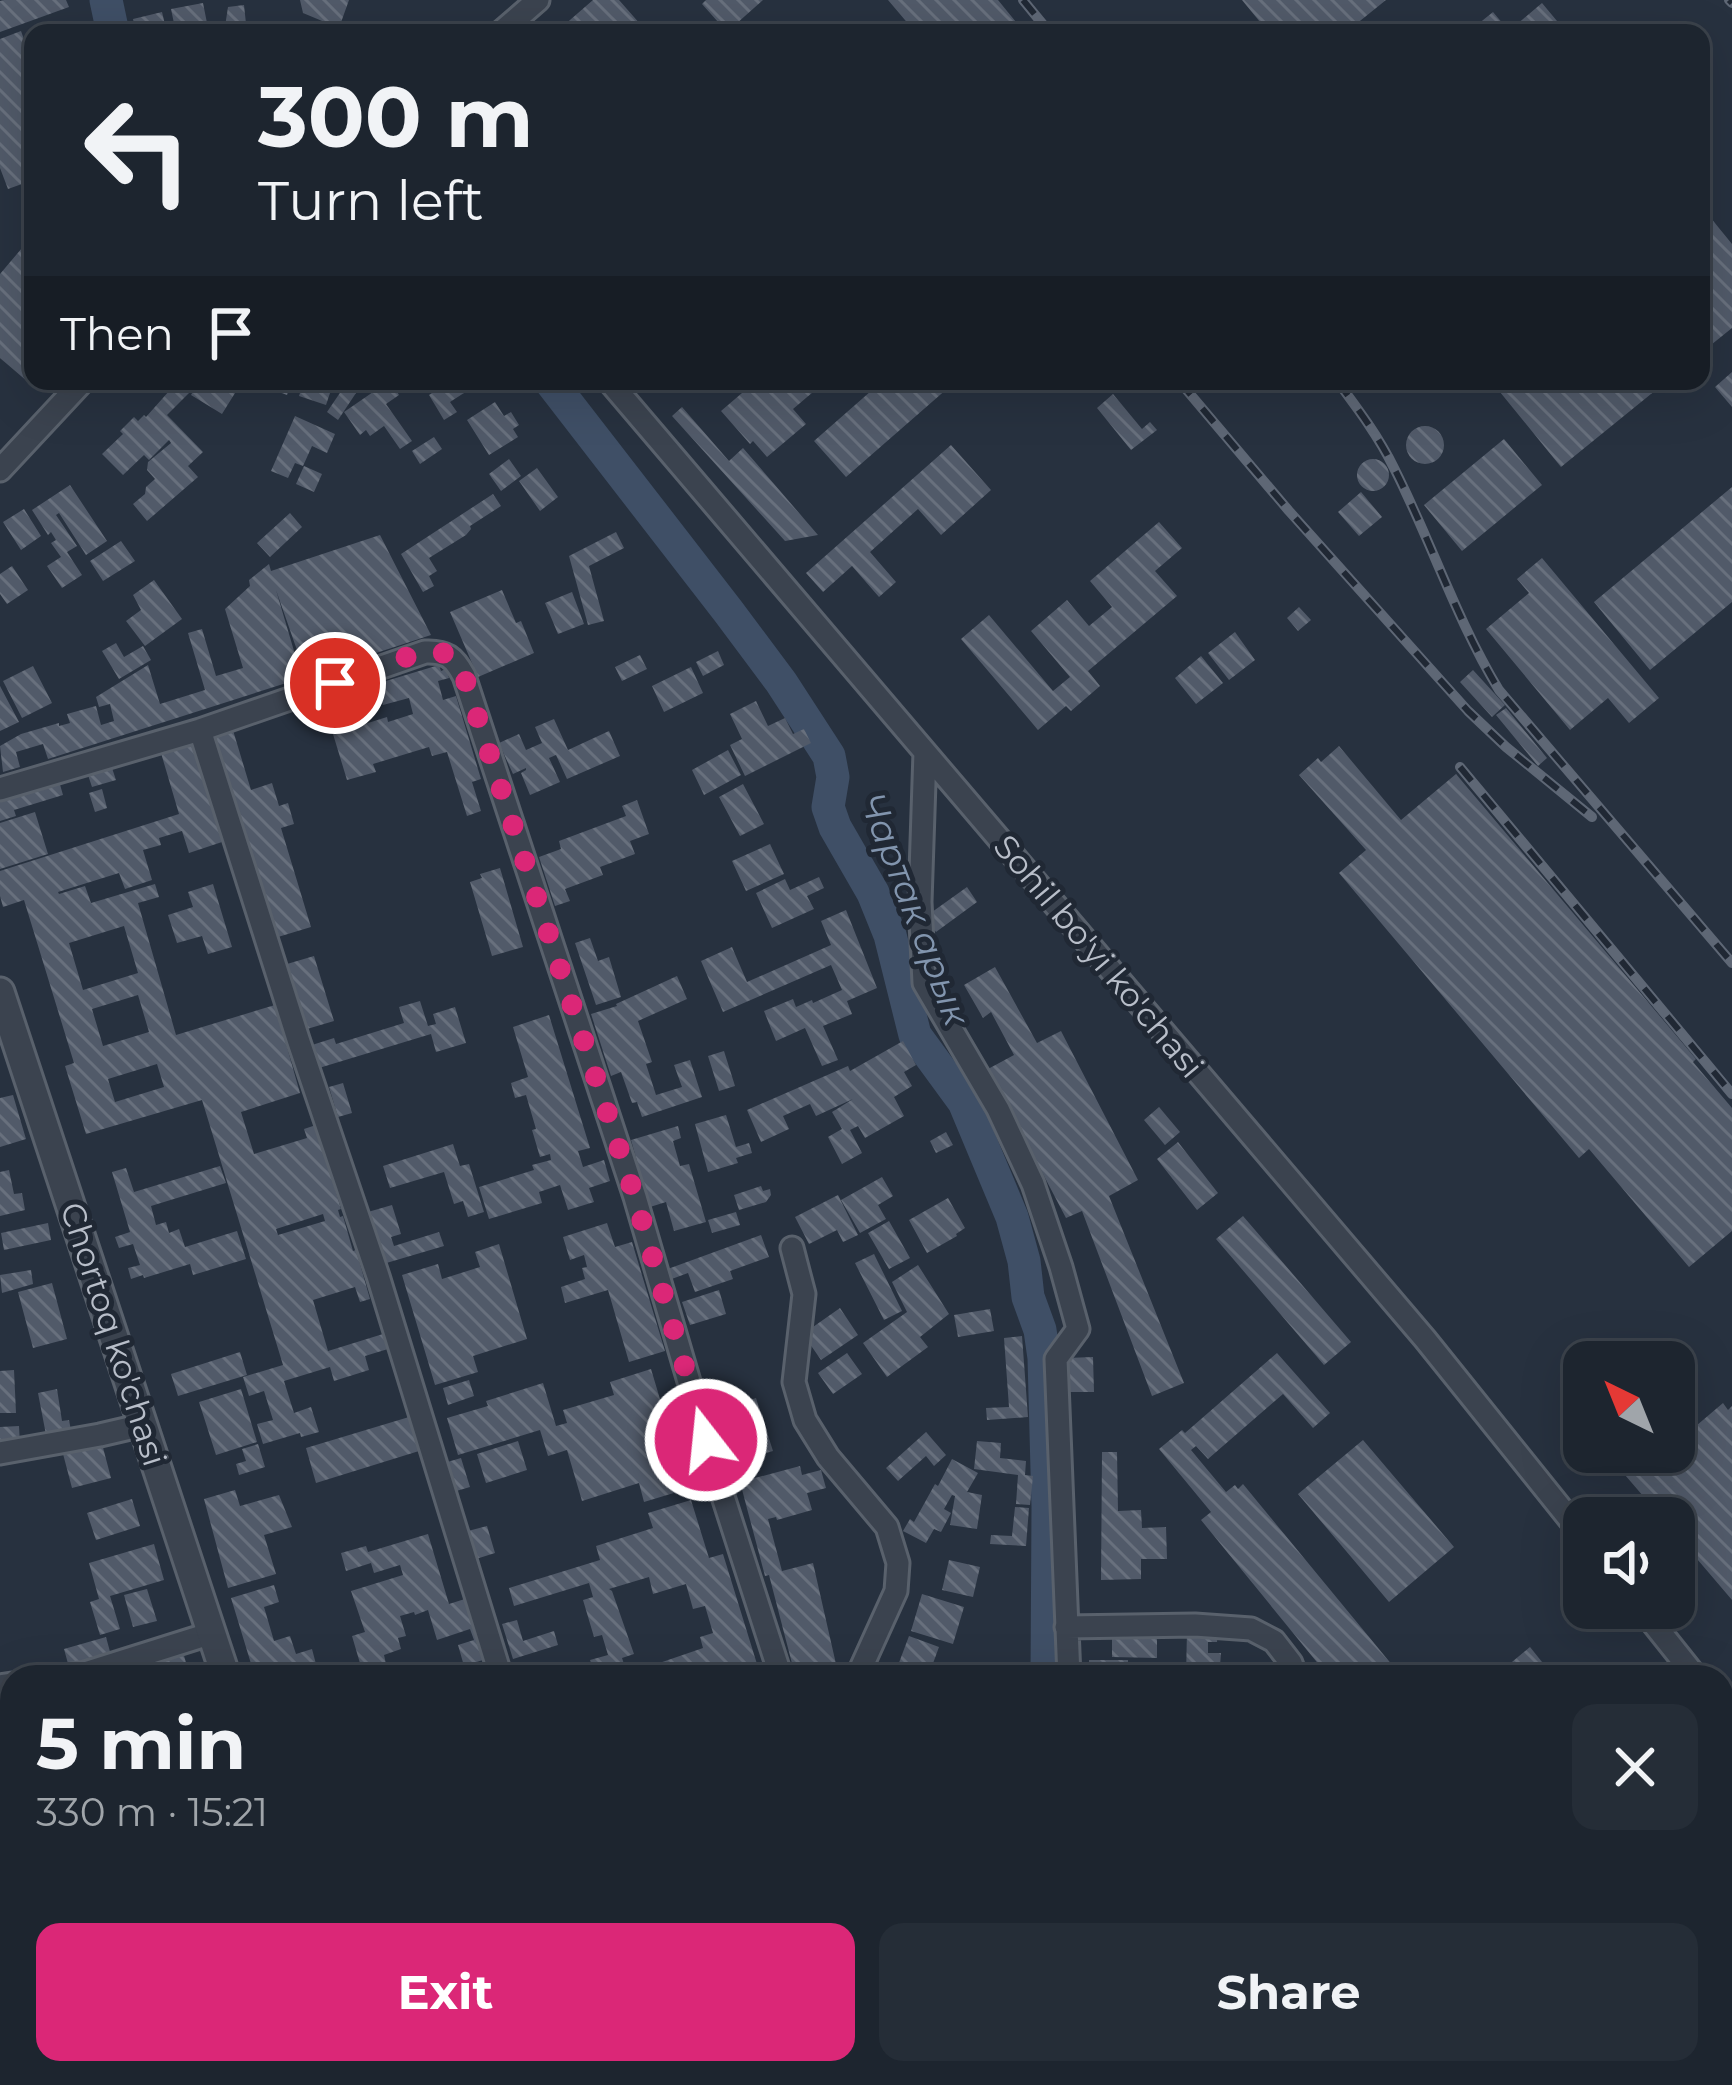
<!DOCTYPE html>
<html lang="en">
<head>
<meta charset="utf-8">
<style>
  body { margin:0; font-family:Montserrat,sans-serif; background:#252d37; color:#f1f3f6; height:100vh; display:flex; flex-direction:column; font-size:45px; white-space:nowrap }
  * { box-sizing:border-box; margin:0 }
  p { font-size:39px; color:#a0a5aa }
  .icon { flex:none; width:66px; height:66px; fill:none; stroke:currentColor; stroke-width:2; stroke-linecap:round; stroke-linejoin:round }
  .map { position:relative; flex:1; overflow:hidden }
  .side { position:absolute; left:0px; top:1665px; width:1734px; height:420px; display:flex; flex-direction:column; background:#1d252f; border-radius:36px 36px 0 0; box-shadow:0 12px 48px #0002,0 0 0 3px #3b424b }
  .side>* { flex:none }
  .hud { position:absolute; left:24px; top:24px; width:1686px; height:366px; border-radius:24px; box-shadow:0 12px 48px #0002,0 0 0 3px #3b424b; background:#1d252f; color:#f1f3f6; overflow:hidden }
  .needle { width:78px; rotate:317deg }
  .tools { position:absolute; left:1563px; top:1341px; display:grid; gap:24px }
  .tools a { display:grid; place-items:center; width:132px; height:132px; border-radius:24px; background:#1d252f; box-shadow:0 12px 48px #0002,0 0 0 3px #3b424b; font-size:60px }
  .pin { position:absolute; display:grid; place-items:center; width:102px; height:102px; color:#fff; margin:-51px; border:6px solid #fff; border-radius:50%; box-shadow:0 3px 12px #0007 }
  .me { position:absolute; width:132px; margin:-66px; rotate:344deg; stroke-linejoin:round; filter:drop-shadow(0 0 9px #0008) }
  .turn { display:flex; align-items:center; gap:42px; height:252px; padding:0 36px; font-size:54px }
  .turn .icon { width:156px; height:156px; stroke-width:2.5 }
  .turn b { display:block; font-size:84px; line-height:102px }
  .then { display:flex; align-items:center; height:114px; padding:0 36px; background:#0003; gap:24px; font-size:45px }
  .round { display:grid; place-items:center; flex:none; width:126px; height:126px; border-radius:24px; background:#252d37 }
  .summary { display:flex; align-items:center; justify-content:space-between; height:204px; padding:0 36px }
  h1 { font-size:72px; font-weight:700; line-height:90px }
  .button { display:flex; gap:24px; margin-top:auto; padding:24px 36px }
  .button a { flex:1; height:138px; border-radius:24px; background:#db2777; color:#fff; font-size:48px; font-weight:700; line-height:138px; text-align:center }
  .button a+a { background:#252d37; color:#f1f3f6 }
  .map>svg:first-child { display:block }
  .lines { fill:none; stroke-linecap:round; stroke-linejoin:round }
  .river { stroke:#3f4f66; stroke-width:33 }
  .building { fill:url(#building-back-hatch); fill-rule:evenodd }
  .minor-casing { stroke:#59616c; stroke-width:27 }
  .tertiary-casing { stroke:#59616c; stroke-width:33 }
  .minor { stroke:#3b434f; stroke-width:21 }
  .tertiary { stroke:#3b434f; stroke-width:27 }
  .rail-casing { stroke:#5e6775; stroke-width:10 }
  .rail { stroke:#202834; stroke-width:6; stroke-dasharray:18; stroke-linecap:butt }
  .route { stroke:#db2777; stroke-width:21; stroke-dasharray:0 37.8 }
  .labels { text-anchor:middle; stroke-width:10; stroke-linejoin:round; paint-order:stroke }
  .street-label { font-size:33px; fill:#b8bec9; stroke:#202834 }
  .water-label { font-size:36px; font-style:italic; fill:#8295ae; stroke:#202834 }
</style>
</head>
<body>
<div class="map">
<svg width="1732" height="2085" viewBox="0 0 1732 2085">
  <defs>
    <pattern id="building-back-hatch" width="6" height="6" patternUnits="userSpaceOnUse" patternTransform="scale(3)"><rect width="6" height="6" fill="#515a69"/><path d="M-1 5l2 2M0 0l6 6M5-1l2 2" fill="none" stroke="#68707d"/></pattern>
  </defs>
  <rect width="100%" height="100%" fill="#27313f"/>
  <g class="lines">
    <path class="river" d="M106 0 113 33
      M550 381 728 611 781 682 829 756 833 777 828 807 835 827 873 893 890 935 915 1035 964 1102 1012 1217 1024 1261 1028 1297 1040 1330 1044 1358 1048 1507 1047 1677
      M1055 2073 1056 2085"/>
  </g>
  <path class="building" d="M4 0H66L69 7 0 32V1Z
    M300 0H349L339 28 303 13Z
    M593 0H619L648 33H555Z
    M706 0H763L727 32 702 4Z
    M888 0H998L1025 33H916Z
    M1242 0H1386L1345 33H1269Z
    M203 3 209 33H176L171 9Z
    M1542 3 1567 33H1467L1493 12 1509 31Z
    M244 5 247 33H224L228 7Z
    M162 12 167 33H136L133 19Z
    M21 31 33 65V180L8 189 0 168V39Z
    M1701 206 1732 244V328L1701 353Z
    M33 235V376L28 382 0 358V274Z
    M1732 372V407L1715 387Z
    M178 381H189L195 387 167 415 203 452 188 466 198 477 147 521 133 504 145 494 146 487 155 479 147 470 148 462 171 443 169 440 149 460 144 455 123 475 102 454 123 434 120 431 134 417 138 421 144 415 146 417Z
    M199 381H233L240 385 222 414 191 395Z
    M241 381H292L287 395 276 391 275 393Z
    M304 381H334L326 405 299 396Z
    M348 381H364L338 420 327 412Z
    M370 381H390L399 395 386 404 412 441 400 449 384 426 370 436 366 430 360 435 344 412 376 390Z
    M451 381H493L497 386 487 393 481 382 450 402 457 412 444 420 429 395Z
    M756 381H826L793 409 806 424 767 457 753 441 750 444 721 411Z
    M862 381H956L846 477 814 441 871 391Z
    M1491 381H1667L1561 467Z
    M1113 394 1142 429 1150 422 1157 430 1131 450 1097 408Z
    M495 402 504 416 511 412 519 425 513 429 518 437 489 455 467 420Z
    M682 407 729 461 743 448 818 535 785 541 672 416Z
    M295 416 335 434 327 453 312 446 303 466 295 463 288 478 271 471Z
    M1406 445a19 19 0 1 1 38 0a19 19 0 1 1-38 0Z
    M434 437 442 449 420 464 412 451Z
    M1504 439 1542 485 1462 551 1424 505Z
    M951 445 991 490 941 535 918 509 870 552 896 582 879 597 852 566 823 592 806 573Z
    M509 459 521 476 501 491 489 474Z
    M1357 475a16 16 0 1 1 32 0a16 16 0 1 1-32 0Z
    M304 466 322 474 314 492 296 484Z
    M537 468 558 497 540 511 519 481Z
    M70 485 107 541 86 555 59 513 56 515 77 546 67 552 82 575 62 588 47 566 61 557 51 543 56 540 51 532 48 535 32 510Z
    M1732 487V602L1650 670 1594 602Z
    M1361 492 1382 517 1359 536 1338 512Z
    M493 494 501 506 470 526 471 529 466 535 429 558 437 571 429 576 434 586 423 592 401 554Z
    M24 509 41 536 21 550 3 522Z
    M290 513 302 527 270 557 257 543Z
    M1159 522 1182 548 1155 571 1177 596 1088 671 1100 686 1071 711 1066 706 1038 730 961 639 989 615 1053 691 1070 677 1031 631 1067 600 1089 626 1112 607 1090 581Z
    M616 532 624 548 589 566 604 621 588 625 569 556Z
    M380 535 431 635 306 676 276 590 302 678 48 759 43 744 16 752 20 767 3 772 0 746 21 734 59 723V726L70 723 67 714 96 706 101 725 114 721 110 704 99 707 96 697 148 665 160 704 205 690 188 633 202 629 216 676 243 668 225 609 250 586 249 580 269 564 271 571Z
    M121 541 135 561 103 581 90 561Z
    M1542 558 1659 698 1629 723 1608 698 1570 730 1486 629 1529 593 1517 579Z
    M12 566 28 590 7 604 0 594V574Z
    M154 580 182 619 145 646 126 621 141 610 133 595Z
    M502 590 516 623 521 621 534 653 478 677 450 612Z
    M572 592 584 624 558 634 545 603Z
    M1299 607 1311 620 1298 631 1287 618Z
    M1235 632 1255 660 1229 680 1208 653Z
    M116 643 124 657 143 646 151 660 119 679 102 651Z
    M718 651 724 665 703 676 696 662Z
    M640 655 647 669 622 681 615 667Z
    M1201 656 1223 683 1196 704 1175 678Z
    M439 665 441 671 446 669 449 678 438 681 443 700 456 696 481 779 472 782 481 811 467 816 447 752 432 756 429 747 373 764 376 772 347 780 333 734 387 717 388 722 413 714 409 698 383 705 376 684Z
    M33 666 52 703 22 718 3 681Z
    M691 667 703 693 664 712 652 686Z
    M1473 670 1505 705 1492 717 1460 682Z
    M0 686 19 722 0 731Z
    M756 701 768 726 785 718 793 734 804 729 811 743 745 776 730 745 742 739 730 714Z
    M1506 708 1547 758 1538 766 1496 715Z
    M554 719 568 750 609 731 620 756 567 779 556 755 549 758 560 782 530 795 521 773 526 770V768L513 774 499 743 519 734 526 750 542 743 535 727Z
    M232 727 251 790 272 783 279 806 288 803 294 824 281 828 311 927 278 937 212 733Z
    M192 744 222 842 189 853 182 831 159 838 161 845 143 850 152 880 125 889 119 873 58 892 59 894 85 886 91 903 155 884 159 897 138 903 176 1035 275 1005 300 1093 241 1112 254 1154 307 1138 304 1129 316 1125 341 1209 338 1210 340 1217 343 1216 353 1251 356 1250 370 1299 360 1302 355 1287 313 1300 328 1351 383 1334 388 1349 365 1356 369 1370 334 1381 330 1367 284 1381 294 1413 311 1407 319 1432 301 1437 300 1433 263 1444 257 1424 273 1420 264 1391 249 1396 243 1377 283 1365 202 1100 86 1134 65 1066 74 1063 24 900 3 907 0 896V871L179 814 161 753ZM124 926 138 973 83 990 69 943ZM138 995 149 1032 103 1046 92 1009ZM157 1064 164 1087 115 1102 108 1079ZM323 1214 325 1221 278 1235 276 1229Z
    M1339 746 1401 820 1456 774 1696 1059 1693 1062 1732 1108V1231L1689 1267 1589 1149 1579 1158 1339 873 1366 850 1299 775 1318 758 1321 762Z
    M728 750 741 775 704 795 692 770Z
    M112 768 116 780 92 787 88 775Z
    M59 781 63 795 14 810 16 816 0 821V800Z
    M743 784 764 824 740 836 719 797Z
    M102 789 107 808 95 812 89 793Z
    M637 800 649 834 630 841 635 854 600 867 603 875 565 889 570 901 555 906 539 857 561 849 559 841 626 816 622 806Z
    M35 812 48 854 0 869V823Z
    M770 844 784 874 746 891 732 861Z
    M500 868 523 947 492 956 470 882 482 878 480 874Z
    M819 877 824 888 807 896 814 909 772 928 756 893 785 879 790 890Z
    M213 884 232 947 208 954 202 936 177 943 168 915 193 907 188 892Z
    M967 887 977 902 936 932 925 917Z
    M846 910 877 988 847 1001 852 1014 823 1026 838 1060 822 1066 805 1028 776 1041 764 1011 793 999 796 1007 812 1000 813 1003 842 990 831 965 723 1012 701 961 732 947 747 982 831 945 821 921Z
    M590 938 598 961 609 957 621 997 596 1005 575 943Z
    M314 956 334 1021 307 1029 287 964Z
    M995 967 1037 1043 1061 1031 1138 1180 1109 1196 1184 1383 1152 1396 1082 1211 1066 1218 988 1069 1014 1055 991 1012 983 1018 964 985Z
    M677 976 687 999 638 1021 652 1062 646 1064 656 1095 682 1087 674 1065 690 1060 702 1097 642 1117 637 1102 632 1103 621 1072 611 1076 591 1014 617 1006 616 1004Z
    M420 1001 428 1026 436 1024 433 1014 455 1007 466 1043 436 1052 431 1034 319 1068 312 1045 334 1038 336 1044 404 1023 399 1007Z
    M549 1015 590 1148 578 1151 583 1167 604 1160 610 1181 589 1188 594 1202 568 1210 560 1185 539 1192 542 1203 489 1219 479 1187 534 1170 532 1165 551 1160 550 1154 540 1157 532 1130 536 1129 526 1095 515 1098 511 1083 528 1077 513 1027Z
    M903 1041 916 1065 904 1072 912 1086 894 1097 904 1116 865 1138 858 1126 850 1130 862 1153 842 1164 828 1137 842 1129 832 1112 853 1099 816 1116 810 1104 783 1116 789 1129 761 1142 747 1110 848 1066 850 1071Z
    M724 1051 735 1086 719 1091 708 1056Z
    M343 1083 352 1113 338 1117 329 1087Z
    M13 1095 26 1139 0 1147V1098Z
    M1159 1107 1180 1132 1165 1145 1144 1120Z
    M726 1115 736 1147 749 1143 752 1153 736 1158 738 1163 708 1172 695 1124Z
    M678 1126 681 1138 673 1141 680 1166 689 1164 706 1222 674 1231 666 1202 650 1207 631 1140Z
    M946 1132 953 1145 936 1153 930 1141Z
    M1178 1142 1218 1193 1197 1210 1157 1159Z
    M453 1144 460 1166 469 1164 484 1212 468 1217 463 1201 454 1204 444 1172 390 1188 383 1166Z
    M220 1166 226 1183 151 1206 156 1225 166 1222 169 1233 179 1229 185 1247 237 1231 246 1259 193 1275 190 1264 144 1278 143 1275 131 1279 128 1268 140 1265 133 1244 119 1248 115 1237 130 1232 112 1172 126 1168 134 1192Z
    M9 1170 14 1194 22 1193 25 1210 0 1216V1172Z
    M882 1177 893 1196 878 1205 886 1219 860 1233 841 1200Z
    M761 1186 763 1191 770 1189 771 1195 766 1202 739 1210 734 1195Z
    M838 1195 858 1235 843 1242 837 1230 809 1244 795 1217Z
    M948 1198 965 1228 956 1234 957 1236 927 1253 909 1220Z
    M392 1205 401 1234 391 1237 394 1246 439 1232 444 1246 383 1264 368 1212Z
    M736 1212 740 1225 712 1233 708 1220Z
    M1243 1216 1351 1342 1324 1365 1216 1239Z
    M889 1221 910 1258 889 1269 868 1233Z
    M48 1223 51 1240 4 1250 1 1233Z
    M607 1223 615 1247 632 1242 665 1351 629 1362 608 1290 565 1303 561 1287 585 1279 582 1268 587 1267 584 1255 570 1260 563 1237Z
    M761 1235 769 1257 730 1271 733 1279 695 1292 688 1273 669 1280 665 1270Z
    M499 1244 527 1339 473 1356 478 1372 435 1385 402 1275 438 1264 442 1279 480 1267 475 1252Z
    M874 1254 902 1311 884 1320 855 1263Z
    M918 1265 949 1314 920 1337 928 1347 887 1377 863 1343 907 1312 892 1282Z
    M31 1270 33 1284 2 1293 0 1275Z
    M52 1283 67 1339 33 1348 18 1292Z
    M719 1290 726 1314 690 1325 682 1302Z
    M840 1308 858 1335 821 1360 803 1334Z
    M990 1309 994 1331 958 1337 954 1315Z
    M1022 1336 1028 1417 987 1420 986 1408 1009 1407 1004 1338Z
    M240 1352 247 1375 178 1396 171 1374Z
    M847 1353 862 1374 833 1394 818 1373Z
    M1277 1353 1330 1413 1313 1428 1283 1394 1208 1459 1196 1446 1191 1450 1226 1492 1235 1485 1238 1489 1243 1484 1402 1677H1329L1201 1520 1211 1512 1159 1449 1182 1430 1185 1433Z
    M1093 1357 1094 1392H1068L1067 1358Z
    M651 1369 687 1489 644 1502 639 1483 582 1501 567 1450 548 1456 540 1430 458 1455 447 1418 488 1406 486 1401 543 1383 556 1426 567 1423 563 1410 614 1395 610 1382Z
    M14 1370 16 1413H0V1371Z
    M469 1380 474 1396 448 1405 443 1388Z
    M57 1389 62 1421 69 1420 72 1436 47 1440 38 1393Z
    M241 1389 257 1442 216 1455 199 1402Z
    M756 1398 773 1451 749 1458 746 1450 724 1457 720 1444 742 1437 732 1406Z
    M1723 1403 1728 1410 1732 1406V1600L1674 1532V1518H1662L1625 1475 1652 1452H1674V1434L1677 1431 1683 1437Z
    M409 1417 419 1451 316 1483 306 1448Z
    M19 1426 20 1445 0 1446V1427Z
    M926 1432 946 1455 934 1466 926 1456 898 1481 886 1468Z
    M101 1440 111 1478 72 1488 62 1450Z
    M1363 1440 1454 1547 1389 1602 1298 1494Z
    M518 1441 527 1470 486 1483 477 1454Z
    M977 1441 1001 1443 1000 1458 1026 1461 1025 1475 1033 1476 1030 1505 1016 1504 1018 1475 974 1469Z
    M258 1444 265 1467 239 1475 236 1464 246 1461 242 1449Z
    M1102 1452H1117L1118 1511 1141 1510 1142 1528 1166 1527 1167 1559H1141V1579L1101 1580Z
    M461 1458 470 1487 453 1492 444 1463Z
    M952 1459 978 1473 967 1492 982 1495 977 1529 950 1525 955 1496 952 1495 944 1509 951 1513 941 1532 934 1529 926 1543 903 1531 910 1519 914 1522 935 1484 938 1486Z
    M800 1466 802 1475 821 1470 826 1488 807 1493 812 1510 777 1520 776 1517 768 1519 782 1571 813 1563 836 1664 795 1675 769 1575 765 1576 740 1482Z
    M235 1490 240 1506 279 1495 292 1527 264 1535 276 1574 228 1588 204 1499Z
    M132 1499 140 1526 96 1540 87 1513Z
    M691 1500 709 1558 723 1554 761 1677H726L722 1662 673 1677H641L639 1670 703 1648 700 1637 713 1633 705 1606 693 1609 686 1584 653 1594 649 1577 609 1589 612 1591 634 1654 622 1658 624 1664 595 1674 590 1660 608 1655 602 1635 594 1637 583 1600 593 1597 589 1583 514 1606 509 1588 600 1560 596 1546 653 1528 648 1513Z
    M1015 1507 1029 1508 1026 1546 990 1544 991 1535 1012 1536Z
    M487 1526 495 1553 476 1559 468 1531Z
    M428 1534 449 1604 468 1598 486 1659 464 1666 458 1645 474 1640 470 1629 437 1640 428 1610 415 1615 414 1612 400 1616 406 1636 398 1638 401 1649 384 1655 386 1664 375 1667 378 1677H364L352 1636 365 1632 351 1591 403 1575 400 1565 374 1573 371 1563 346 1571 341 1553 366 1546 368 1552Z
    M154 1544 164 1580 110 1596 120 1629 100 1635 90 1602 99 1599 89 1563Z
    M949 1560 980 1567 973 1597 942 1590Z
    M274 1585 279 1602 264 1607 274 1641 290 1636 296 1654 312 1649 317 1668 293 1677H257L254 1666 252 1667 231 1598Z
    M147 1589 157 1621 133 1627 124 1595Z
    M922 1594 964 1607 953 1644 911 1631Z
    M517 1620 523 1641 554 1631 558 1645 513 1659 502 1624Z
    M1112 1628H1157V1658L1112 1657Z
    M1187 1630H1218L1217 1642H1208V1653H1221L1220 1666H1207V1677H1186Z
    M909 1636 939 1647 928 1677 894 1676Z
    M106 1637 112 1659 70 1671 64 1649Z
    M1530 1647 1554 1677H1494Z
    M183 1652 190 1677H139L136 1666Z
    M1089 1660H1128V1677H1089Z
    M1222 1664H1255V1677H1222Z
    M12 1689V1720L0 1723V1692Z
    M12 1818V1869L0 1842V1823Z
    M12 1892V1923L0 1925V1895Z
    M12 1988V2066L0 2067V1989Z
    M286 2073H308L312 2085H276L273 2077Z
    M464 2073H618L622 2085H468Z
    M692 2073H747L741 2085H686Z
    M975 2073H992L1015 2078 1014 2085H972Z
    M1293 2073H1324L1321 2085H1290Z"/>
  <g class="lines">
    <g class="minor-casing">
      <path id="minor" d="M500 33 538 0
        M609 381 1425 1339 1584 1537
        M0 470 83 381
        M200 730 298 1039 378 1276 501 1677
        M925 752 920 902 924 983 998 1109 1033 1184 1061 1267 1078 1329 1056 1359 1069 1677
        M0 789 200 730 425 652C446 651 454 657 464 676L635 1197 719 1484 781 1677
        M792 1248 804 1294 794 1382 805 1420 828 1457 887 1527 898 1563 896 1591 857 1677
        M0 1453 100 1435 143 1425
        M1641 1608 1696 1677
        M1066 1627 1195 1625 1251 1629 1274 1641 1291 1663 1296 1677
        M59 1677 85 1673 212 1633
        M0 1686 12 1684
        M1722 1707 1732 1718
        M0 1981 12 1980
        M664 2085 670 2073
        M1287 2085 1289 2073"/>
    </g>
    <g class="tertiary-casing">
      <path id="tertiary" d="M0 992 226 1677
        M356 2073 360 2085"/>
    </g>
    <use href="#minor" class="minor"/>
    <use href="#tertiary" class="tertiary"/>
    <g class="rail-casing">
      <path id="rail" d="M1023 0 1050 33
        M1729 0 1732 3
        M1179 381 1289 511 1468 711 1506 747 1592 817
        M1337 381C1358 409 1379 437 1394 468 1431 541 1456 619 1499 690L1732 963
        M1460 767 1732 1094
        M1414 2073 1415 2085"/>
    </g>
    <use href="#rail" class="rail"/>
  </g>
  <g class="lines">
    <path class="route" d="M335 683C358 675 425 644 446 654 455 658 459 667 464 676L635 1197 706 1440"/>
  </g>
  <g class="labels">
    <g class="street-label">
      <text transform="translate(1099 956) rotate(50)" y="12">Sohil bo'yi ko'chasi</text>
      <text transform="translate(114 1334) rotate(72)" y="12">Chortoq ko'chasi</text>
    </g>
    <g class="water-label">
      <text transform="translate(915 909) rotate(69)" y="13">Чартак арык</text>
    </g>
  </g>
</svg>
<div class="tools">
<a><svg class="needle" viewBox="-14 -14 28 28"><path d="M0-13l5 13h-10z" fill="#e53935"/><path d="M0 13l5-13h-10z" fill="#a0a5aa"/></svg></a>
<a><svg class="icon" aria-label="sound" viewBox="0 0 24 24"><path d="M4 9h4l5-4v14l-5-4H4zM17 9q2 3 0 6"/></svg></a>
</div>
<div class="pin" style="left:335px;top:683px;background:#d93025"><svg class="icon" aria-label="arrive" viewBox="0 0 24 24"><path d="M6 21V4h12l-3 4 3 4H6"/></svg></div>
<svg class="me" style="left:706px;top:1440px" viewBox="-20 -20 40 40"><circle r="17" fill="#db2777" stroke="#fff" stroke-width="3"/><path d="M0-11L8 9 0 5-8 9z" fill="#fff"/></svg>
<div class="hud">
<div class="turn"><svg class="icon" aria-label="left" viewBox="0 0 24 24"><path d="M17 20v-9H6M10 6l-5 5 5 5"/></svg><div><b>300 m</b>Turn left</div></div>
<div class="then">Then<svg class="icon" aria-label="arrive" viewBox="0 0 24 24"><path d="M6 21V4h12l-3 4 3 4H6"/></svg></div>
</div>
<section class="side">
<div class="summary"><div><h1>5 min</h1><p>330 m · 15:21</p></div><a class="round"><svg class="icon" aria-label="close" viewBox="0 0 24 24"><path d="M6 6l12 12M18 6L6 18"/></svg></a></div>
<div class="button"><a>Exit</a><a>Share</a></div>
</section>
</div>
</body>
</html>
